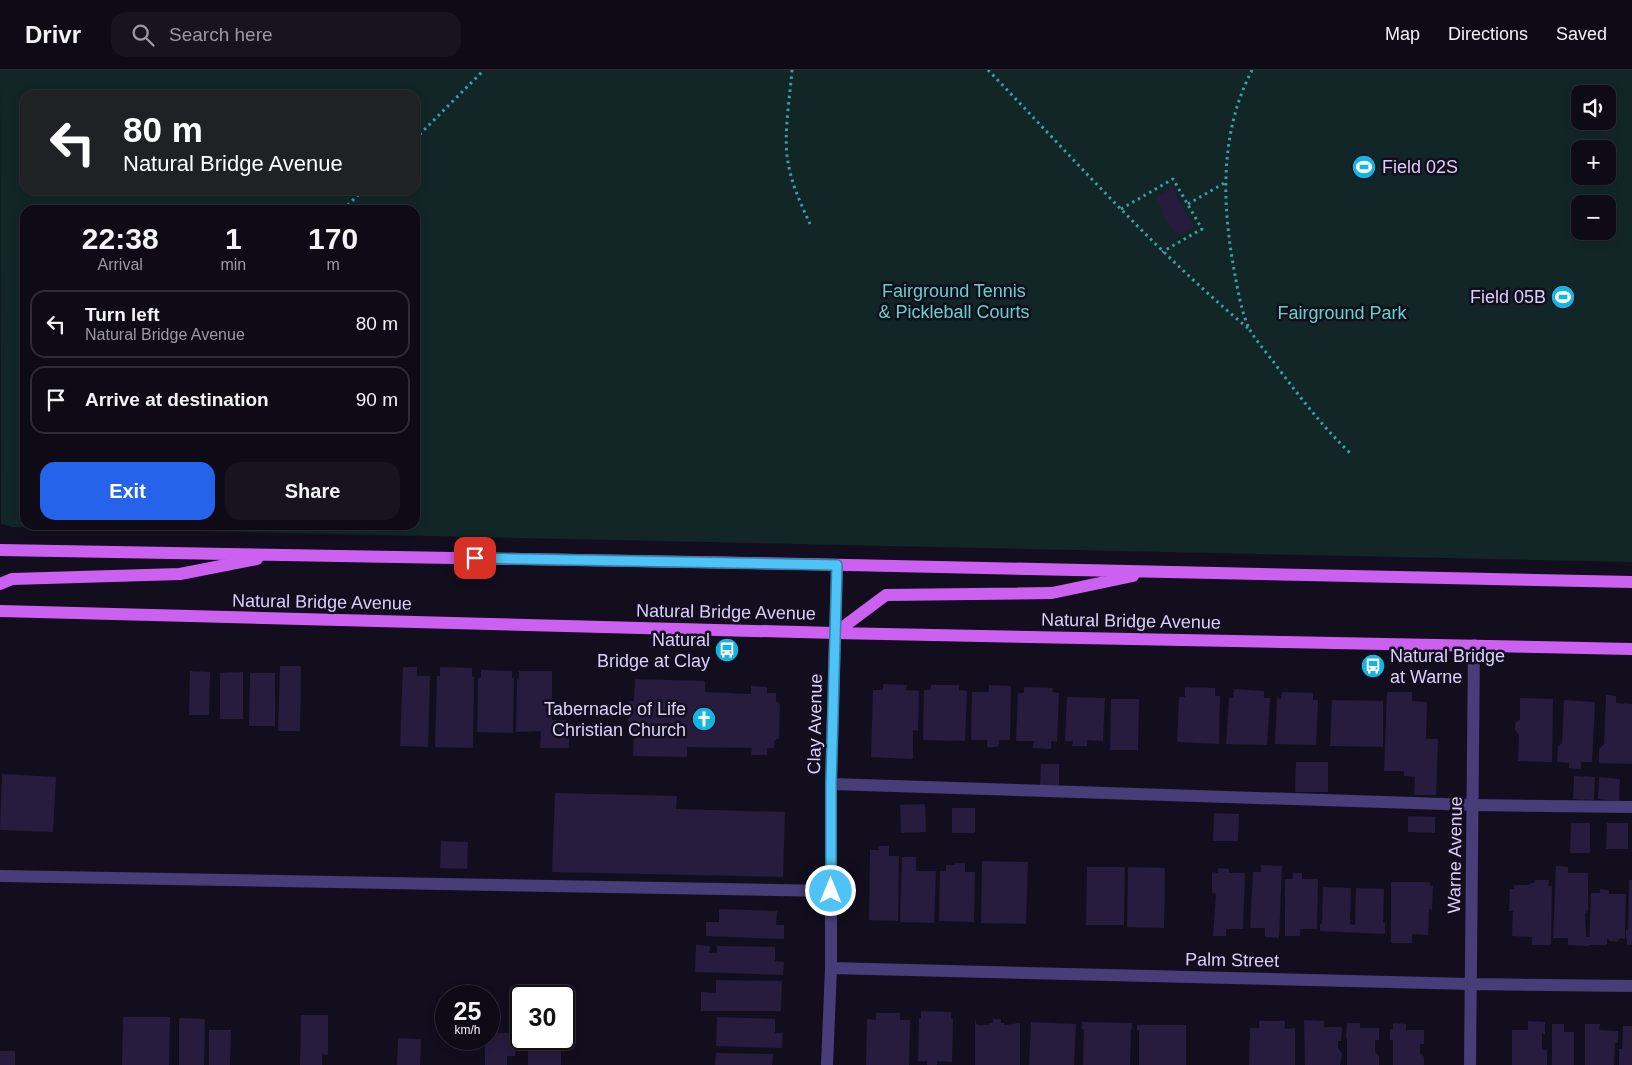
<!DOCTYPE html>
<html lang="en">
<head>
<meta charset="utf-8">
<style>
  body { margin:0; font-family:Arial,sans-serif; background:#17131f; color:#f1f3f6; height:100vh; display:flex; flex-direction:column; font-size:19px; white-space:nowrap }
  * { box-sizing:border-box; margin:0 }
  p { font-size:16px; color:#9b9aa1 }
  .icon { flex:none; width:28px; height:28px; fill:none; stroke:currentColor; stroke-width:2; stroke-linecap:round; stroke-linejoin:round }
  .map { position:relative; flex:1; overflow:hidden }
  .side { position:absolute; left:20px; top:135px; width:400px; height:325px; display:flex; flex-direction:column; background:#0e0a16; border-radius:15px; box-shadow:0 2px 8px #0003,0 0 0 1px #2e2b35 }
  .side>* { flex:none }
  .hud { position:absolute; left:20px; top:20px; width:400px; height:105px; border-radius:15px; box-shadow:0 2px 8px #0003,0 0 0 1px #2e2b35; background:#202124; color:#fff; overflow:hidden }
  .controls { position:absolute; left:1571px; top:15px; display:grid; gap:10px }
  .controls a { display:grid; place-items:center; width:45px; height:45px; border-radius:10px; background:#0e0a16; box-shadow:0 2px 8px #0003,0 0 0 1px #2e2b35; font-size:25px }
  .speed { position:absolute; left:435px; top:915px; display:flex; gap:10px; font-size:25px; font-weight:700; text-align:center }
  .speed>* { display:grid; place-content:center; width:65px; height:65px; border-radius:50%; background:#0e0a16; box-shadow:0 2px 8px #0003,0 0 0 1px #2e2b35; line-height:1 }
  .speed small { font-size:12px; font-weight:400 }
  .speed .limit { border:2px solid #111; border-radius:8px; background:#fff; color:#111 }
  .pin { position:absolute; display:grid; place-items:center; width:42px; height:42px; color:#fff; margin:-21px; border-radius:10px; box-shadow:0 2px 8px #0006 }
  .me { position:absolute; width:55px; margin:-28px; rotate:0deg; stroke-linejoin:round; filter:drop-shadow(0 0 4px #0008) }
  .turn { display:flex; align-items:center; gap:18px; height:105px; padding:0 20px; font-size:22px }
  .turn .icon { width:65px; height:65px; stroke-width:2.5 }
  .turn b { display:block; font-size:35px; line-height:42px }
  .eta { display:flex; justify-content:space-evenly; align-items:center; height:85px; text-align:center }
  .eta b { font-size:30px; font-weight:600; line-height:35px }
  .cta { display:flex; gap:10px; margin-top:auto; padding:10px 20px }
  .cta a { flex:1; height:58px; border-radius:15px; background:#2563eb; color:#fff; font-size:20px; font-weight:600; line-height:58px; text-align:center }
  .cta a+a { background:#17131f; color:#f1f3f6 }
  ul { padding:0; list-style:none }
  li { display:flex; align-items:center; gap:15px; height:68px; margin:0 10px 8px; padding:0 10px; border:2px solid #2e2b35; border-radius:15px }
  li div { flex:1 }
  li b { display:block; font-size:19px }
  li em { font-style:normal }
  header { display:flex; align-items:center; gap:30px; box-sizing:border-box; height:70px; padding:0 25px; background:#0e0a16; border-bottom:1px solid #2e2b35 }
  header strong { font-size:24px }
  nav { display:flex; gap:28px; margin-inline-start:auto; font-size:18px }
  .search { width:350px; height:45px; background:#17131f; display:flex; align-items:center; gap:12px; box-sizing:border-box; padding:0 18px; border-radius:15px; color:#9b9aa1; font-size:19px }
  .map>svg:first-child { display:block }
  .green { fill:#122628; fill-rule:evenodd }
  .building { fill:#271c3d }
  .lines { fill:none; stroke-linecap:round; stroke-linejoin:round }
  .path { stroke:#38a0a6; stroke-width:3; stroke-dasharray:2.5 4; stroke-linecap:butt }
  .service { stroke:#473d79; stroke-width:12 }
  .minor { stroke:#473d79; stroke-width:12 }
  .primary { stroke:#cc61f1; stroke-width:12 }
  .route-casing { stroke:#337fa1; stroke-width:12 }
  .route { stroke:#4fc3f7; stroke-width:9 }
  .labels { text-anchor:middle; stroke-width:5; stroke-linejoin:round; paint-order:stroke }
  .poi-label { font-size:18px; fill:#dad0fb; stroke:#130e1e; text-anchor:end }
  .park-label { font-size:18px; fill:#63d3c5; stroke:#130e1e }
  .street-label { font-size:18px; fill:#dad0fb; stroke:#130e1e }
</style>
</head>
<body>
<header>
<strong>Drivr</strong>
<div class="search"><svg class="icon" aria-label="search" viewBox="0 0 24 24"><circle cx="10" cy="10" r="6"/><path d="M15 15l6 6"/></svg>Search here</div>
<nav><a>Map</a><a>Directions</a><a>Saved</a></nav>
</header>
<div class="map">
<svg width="1632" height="995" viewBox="0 0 1632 995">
  <rect width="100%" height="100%" fill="#130e1e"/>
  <path class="green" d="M0 0H1632V492L12 457 1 454ZM1580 24H1608V51H1580ZM25 25H415V120H25ZM1580 79H1608V106H1580ZM1580 134H1608V161H1580ZM25 140H415V455H25Z"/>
  <path class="building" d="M1172 118 1194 157 1177 165 1160 141 1162 139 1156 127Z
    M280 596H301L300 661H278Z
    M403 597H417V606H430L428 677 400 676Z
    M440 597 472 598V607H474L473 678 435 677 437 606H440Z
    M481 600 512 601V608H514L513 663 477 662 478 608H481Z
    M190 601 210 602 209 645H189Z
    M519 601H552V650H569V678H540L541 661 516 662 517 609 519 608Z
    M243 602V649H220V603Z
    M250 603H275V656H249Z
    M635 609 705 611V622L751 624V616L767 617V623H776V631L780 634 779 668 774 671V678H767V685H751L752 678 687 677V687L633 686 634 664H628L629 631H634Z
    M883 614 907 615 906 620 919 621 918 661 913 660V689L871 687 873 620H883Z
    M931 615H959V620L967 621 965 671 923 670 924 620H930Z
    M989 615 1011 616 1010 670H999L998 677H987V670H971L972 622H989Z
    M1024 617 1053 618 1052 622 1059 623 1057 672 1051 671V679L1033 678 1034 671H1016L1018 623H1024Z
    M1185 617 1215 618V626H1220L1219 674 1177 672 1179 627H1185Z
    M1234 619 1264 621V628H1270L1267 675 1226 674 1229 628H1233Z
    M1282 622 1313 623V630H1318L1316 675 1275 674 1277 628 1281 629Z
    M1387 622H1412V631L1427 632 1426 669H1438L1436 725H1414L1415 707 1404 706V701H1384Z
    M1606 625 1616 626V633L1632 634V694L1599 693V679L1604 674Z
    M1067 627 1105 628 1103 671 1087 670V676H1072L1073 671H1065Z
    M1520 628 1553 629 1552 692 1518 691 1519 665 1515 659V653L1520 649Z
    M1111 629H1139L1138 680H1110Z
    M1332 630 1383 631V677L1330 676Z
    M1564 630 1595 632 1592 692H1581V699L1569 698V693L1557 692 1558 677 1562 673Z
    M1296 692H1328V722H1295Z
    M1041 694H1059V716L1040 715Z
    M2 704 56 707 53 762 0 760Z
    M1574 706 1595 707 1594 730 1573 729Z
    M1599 707 1620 709 1619 731 1598 729Z
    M555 723 677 726 676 739 785 742 783 807 552 802Z
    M925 734 926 762 901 763 900 735Z
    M952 738H975V763H952Z
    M1214 743 1239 744 1238 771H1213Z
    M1408 746 1435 747V763L1408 762Z
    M1571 753H1590V783H1570Z
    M1607 753H1628V779H1606Z
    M441 771 468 772 467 799 440 798Z
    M878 776H889V786H899L898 851 869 850 870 780H878Z
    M902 787H916V801H936L934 853 900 852Z
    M982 791 1028 792 1026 854 981 853Z
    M955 793H965V802H975L974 852 939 851 940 801H946V795H955Z
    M1261 795 1282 796 1279 868 1265 867V858H1250L1253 802H1261Z
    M1556 796 1568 797V803H1588V840L1585 844 1586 867H1589V876L1568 875V868H1553Z
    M1087 797H1125L1124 855H1086Z
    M1128 797 1165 798 1164 858 1127 857Z
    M1218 798 1229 799V803H1245L1243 859H1226V866H1213L1216 824 1212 823V802L1218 803Z
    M1293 803H1302V809H1318L1317 859H1300V866H1285V809H1293Z
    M1535 810H1549L1548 816H1552L1551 875H1532V867L1512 866 1513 841H1509L1510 819H1514V815H1530V813H1534Z
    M1629 810H1632V875H1627V869L1626 868V860H1628Z
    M1391 812H1430V816H1433L1432 840 1429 839 1428 865 1412 864V873H1391Z
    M1323 817 1351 818 1350 854 1353 855H1355L1356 818 1384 819 1383 853H1385V864L1320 861V854H1322Z
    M1600 819 1609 820V824H1626L1625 869 1620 868 1617 872 1610 871 1607 868V875H1589L1591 823H1600Z
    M719 839 777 841 776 855H784V869L706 866V852H719Z
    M696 875 710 876 709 883H717V876L775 877V891L784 892 783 905 695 902Z
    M716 910 782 911 781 941H701V922L716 923Z
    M921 941 951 942V949H953L952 992 937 991V995H927V991H918L919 948H921Z
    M876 943H900V950H910L909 995H866L867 949 876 950Z
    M301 945H328V985L322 984V995H300Z
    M123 947H170L169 995H122Z
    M717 947 775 949V963H783L782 978 716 976Z
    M179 948 205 949 204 995H179Z
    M975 949 977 955H989V953H993V949H1001V953H1004V955L1020 953V995H975Z
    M1304 950 1324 951V957H1342L1341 971H1338V978L1342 984 1340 995H1305Z
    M1259 951H1285V959L1295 958V995H1249L1250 958H1259Z
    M1528 951 1545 952V964H1542V980H1547V995H1512V960H1528Z
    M1031 952 1076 954 1074 995H1029Z
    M1082 952 1132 953V959H1131L1130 995H1083L1084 959H1082Z
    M1347 953H1360V958H1379V970H1375V982L1379 986V995H1347V968H1346Z
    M1393 953 1406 954V960H1424V974H1420V984L1424 987V995H1393V970H1390V959H1393Z
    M1552 954H1564V962H1574V995H1552Z
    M1585 954H1600L1599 960 1618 961V973H1615L1614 995H1585Z
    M1137 955H1186V995H1139V960H1137Z
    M1623 956H1632V995H1619V979H1622Z
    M209 960H231L230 995H209Z
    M489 963H516L515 986H507V995H485V969H489Z
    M398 968 421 969 420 995H397Z
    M535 969H550V980L561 981V995H528V979H534Z
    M0 981H15V995H0Z
    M716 983 773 984 772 995H715Z"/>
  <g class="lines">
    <path class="path" d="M792 0C790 26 783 68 788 92 791 113 801 134 810 154
      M988 0C1073 88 1155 181 1249 259
      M1252 0C1219 64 1222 136 1235 205 1238 221 1242 245 1250 260 1257 272 1267 283 1275 294 1300 327 1321 355 1351 384
      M415 69 484 0
      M1188 134 1226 112
      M1121 139 1173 109 1202 159 1162 182
      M343 140 363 120"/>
    <path class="service" d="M831 714 1474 735 1632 737
      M0 806 831 821"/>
    <path class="minor" d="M831 898 1470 914 1632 916
      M827 995 831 898V714L837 495
      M1470 995 1474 575"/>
    <path class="primary" d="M0 480 803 494 1632 512
      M0 514 12 509 180 504 257 489
      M0 541 835 563 1632 579
      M835 563 886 525 1052 523 1133 506"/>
  </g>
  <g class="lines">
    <g class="route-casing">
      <path id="route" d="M475 488 837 495 831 714V821"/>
    </g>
    <use href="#route" class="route"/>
  </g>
  <defs>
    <g id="stadium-disc" transform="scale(1.25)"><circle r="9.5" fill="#14b5e2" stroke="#130e1e"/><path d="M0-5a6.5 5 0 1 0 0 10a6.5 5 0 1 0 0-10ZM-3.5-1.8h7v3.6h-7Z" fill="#fff"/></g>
    <g id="bus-disc" transform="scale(1.25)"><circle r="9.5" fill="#14b5e2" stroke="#130e1e"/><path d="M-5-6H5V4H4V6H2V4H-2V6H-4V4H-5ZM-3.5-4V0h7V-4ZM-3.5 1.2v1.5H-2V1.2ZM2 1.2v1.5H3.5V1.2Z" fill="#fff"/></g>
    <g id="church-disc" transform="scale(1.25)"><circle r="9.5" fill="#14b5e2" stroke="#130e1e"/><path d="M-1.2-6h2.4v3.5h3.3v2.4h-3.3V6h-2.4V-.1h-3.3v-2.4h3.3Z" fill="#fff"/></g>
  </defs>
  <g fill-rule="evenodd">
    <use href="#stadium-disc" x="1364" y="97"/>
    <use href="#stadium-disc" x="1563" y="227"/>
    <use href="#bus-disc" x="727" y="580"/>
    <use href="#bus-disc" x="1373" y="596"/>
    <use href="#church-disc" x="704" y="649"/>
  </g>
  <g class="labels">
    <g class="poi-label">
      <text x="1382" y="103" text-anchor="start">Field 02S</text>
      <text x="1546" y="233">Field 05B</text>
      <text x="710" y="576">Natural<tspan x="710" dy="21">Bridge at Clay</tspan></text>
      <text x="1390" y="592" text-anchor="start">Natural Bridge<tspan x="1390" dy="21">at Warne</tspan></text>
      <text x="686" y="645">Tabernacle of Life<tspan x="686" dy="21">Christian Church</tspan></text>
    </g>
    <g class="park-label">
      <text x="954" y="227">Fairground Tennis<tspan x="954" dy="21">&amp; Pickleball Courts</tspan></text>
      <text x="1342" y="249">Fairground Park</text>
    </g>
    <g class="street-label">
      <text transform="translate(322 532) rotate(1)" y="6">Natural Bridge Avenue</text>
      <text transform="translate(726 542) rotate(1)" y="6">Natural Bridge Avenue</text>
      <text transform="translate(1131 551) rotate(1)" y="6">Natural Bridge Avenue</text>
      <text transform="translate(815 654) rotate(-89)" y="6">Clay Avenue</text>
      <text transform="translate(1455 785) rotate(-89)" y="6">Warne Avenue</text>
      <text transform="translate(1232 890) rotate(1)" y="6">Palm Street</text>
    </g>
  </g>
</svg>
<div class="controls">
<a><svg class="icon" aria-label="sound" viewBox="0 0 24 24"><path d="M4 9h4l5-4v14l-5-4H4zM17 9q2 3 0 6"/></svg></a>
<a>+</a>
<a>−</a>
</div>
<div class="speed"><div>25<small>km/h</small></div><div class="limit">30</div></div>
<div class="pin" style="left:475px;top:488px;background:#d93025"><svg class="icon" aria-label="arrive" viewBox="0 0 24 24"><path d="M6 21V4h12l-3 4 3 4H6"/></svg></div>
<svg class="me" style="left:831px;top:821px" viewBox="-20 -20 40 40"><circle r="17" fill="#4fc3f7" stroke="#fff" stroke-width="3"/><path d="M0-11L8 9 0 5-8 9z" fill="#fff"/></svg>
<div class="hud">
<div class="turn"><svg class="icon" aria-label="left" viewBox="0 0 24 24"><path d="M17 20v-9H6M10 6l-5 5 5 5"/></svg><div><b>80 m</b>Natural Bridge Avenue</div></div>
</div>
<section class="side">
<div class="eta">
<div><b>22:38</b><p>Arrival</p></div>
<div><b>1</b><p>min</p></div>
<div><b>170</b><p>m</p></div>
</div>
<ul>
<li><svg class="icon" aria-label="left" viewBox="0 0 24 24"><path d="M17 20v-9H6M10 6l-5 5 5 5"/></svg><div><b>Turn left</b><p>Natural Bridge Avenue</p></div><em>80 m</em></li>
<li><svg class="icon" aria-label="arrive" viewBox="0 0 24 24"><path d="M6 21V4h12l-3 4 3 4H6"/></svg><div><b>Arrive at destination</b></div><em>90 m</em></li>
</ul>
<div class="cta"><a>Exit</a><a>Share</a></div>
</section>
</div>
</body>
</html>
